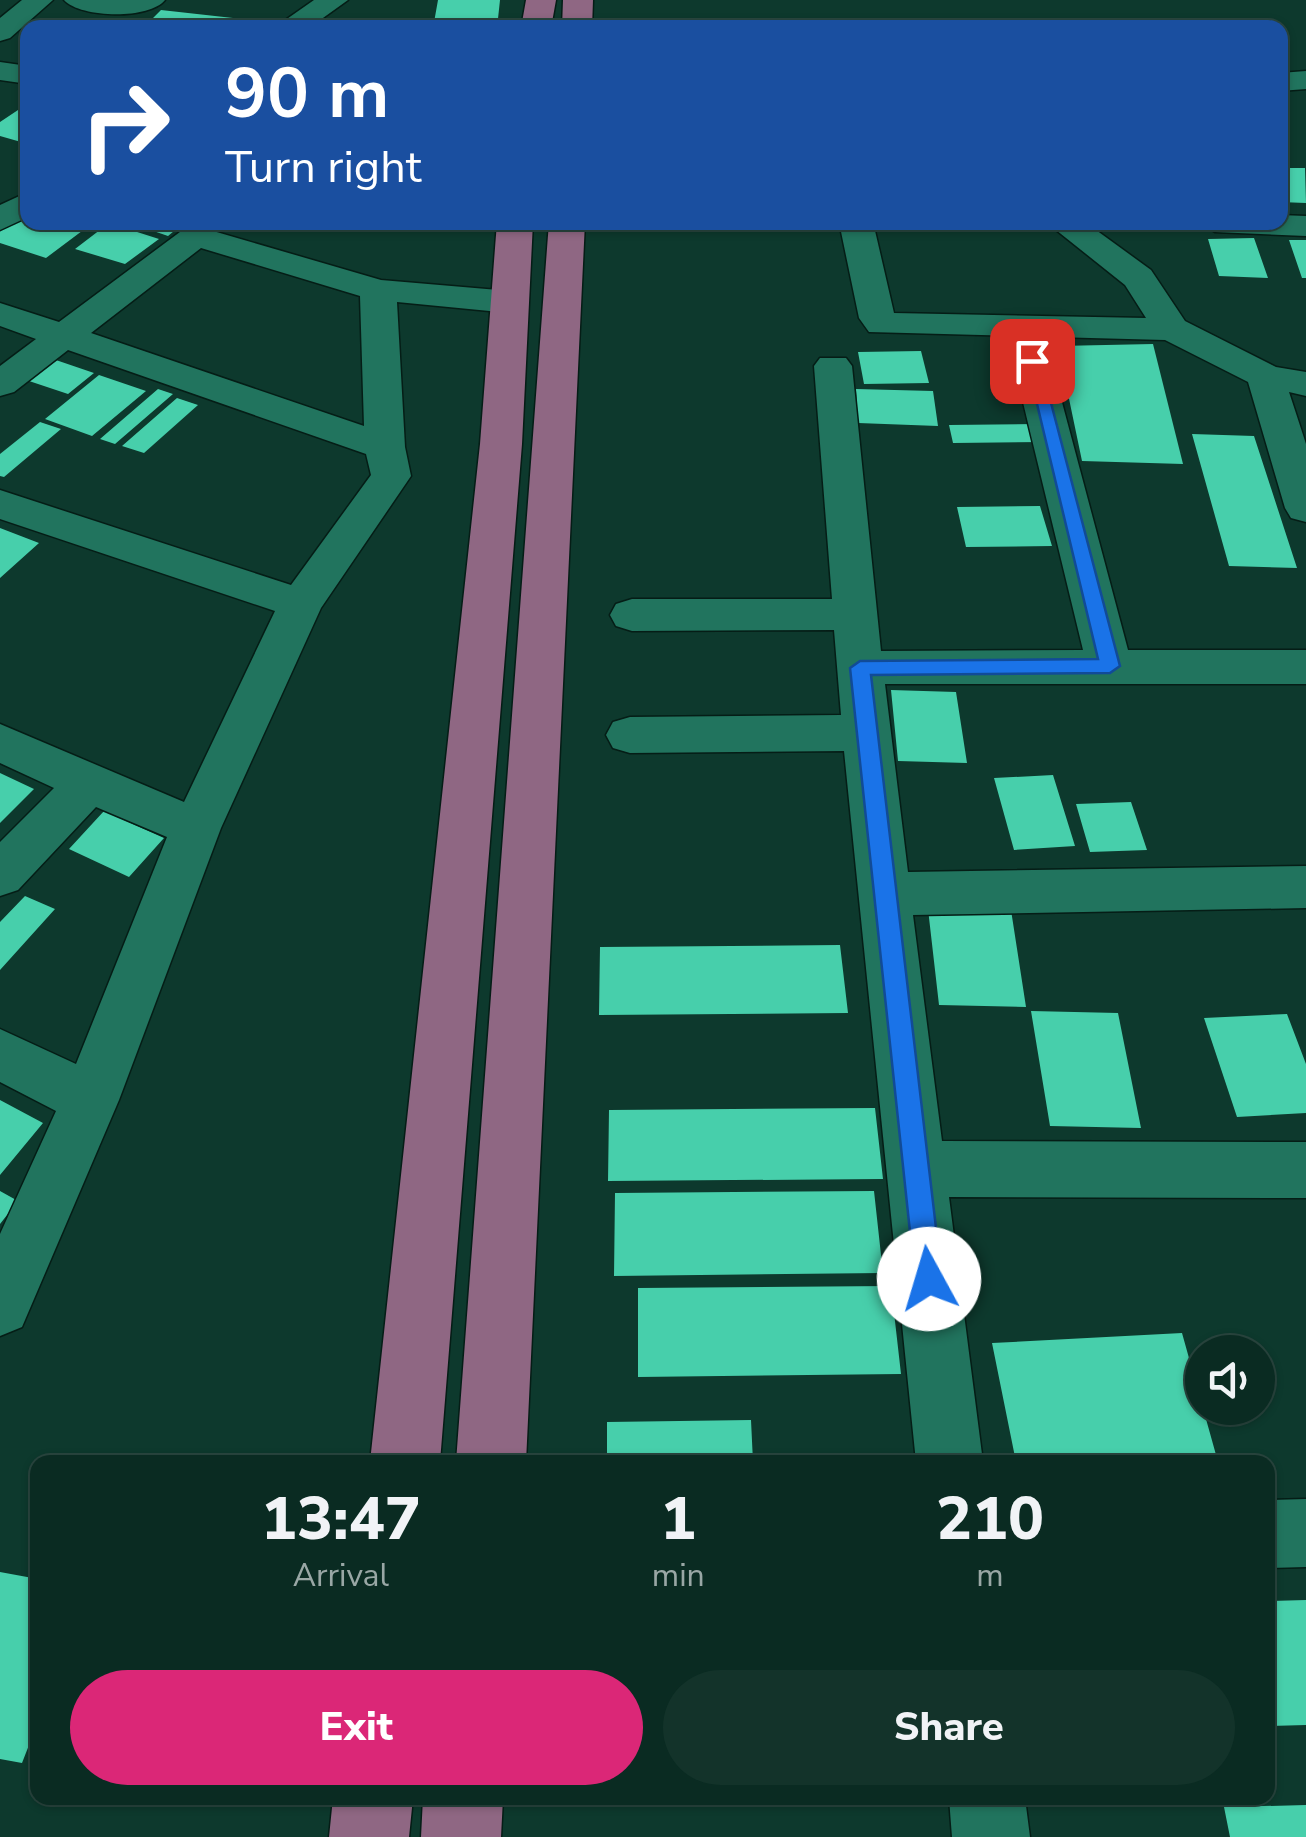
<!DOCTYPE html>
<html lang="en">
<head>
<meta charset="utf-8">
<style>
  body { margin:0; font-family:"Nunito Sans",sans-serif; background:#13332a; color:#f1f3f6; height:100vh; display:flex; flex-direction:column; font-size:38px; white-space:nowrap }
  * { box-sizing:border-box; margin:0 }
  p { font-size:32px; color:#99a7a5 }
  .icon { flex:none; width:55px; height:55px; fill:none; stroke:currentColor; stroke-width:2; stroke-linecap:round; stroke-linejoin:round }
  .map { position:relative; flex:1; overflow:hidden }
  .side { position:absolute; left:30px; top:1455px; width:1245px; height:350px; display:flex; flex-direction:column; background:#0a2b22; border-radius:20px; box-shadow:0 2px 8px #0004,0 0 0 2px #2a4740 }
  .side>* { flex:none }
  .top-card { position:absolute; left:20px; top:20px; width:1268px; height:210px; border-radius:20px; box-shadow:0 2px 8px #0004,0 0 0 2px #2a4740; background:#1a4fa0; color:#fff; overflow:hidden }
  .tools { position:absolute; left:1185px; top:1335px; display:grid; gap:20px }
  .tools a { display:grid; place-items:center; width:90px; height:90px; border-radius:50%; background:#0a2b22; box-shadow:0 2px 8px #0004,0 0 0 2px #2a4740; font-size:50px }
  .pin { position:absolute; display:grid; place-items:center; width:85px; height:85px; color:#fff; margin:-42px; border-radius:20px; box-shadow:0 5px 15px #0006 }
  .me { position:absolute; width:110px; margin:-55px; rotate:354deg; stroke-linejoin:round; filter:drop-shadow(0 0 8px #0008) }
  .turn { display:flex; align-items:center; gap:35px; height:210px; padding:0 40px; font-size:45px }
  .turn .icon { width:130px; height:130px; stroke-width:2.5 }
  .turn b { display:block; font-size:70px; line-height:85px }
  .eta { display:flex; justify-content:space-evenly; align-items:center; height:170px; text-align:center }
  .eta b { font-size:60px; font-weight:800; line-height:70px }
  .button { display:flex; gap:20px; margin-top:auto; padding:20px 40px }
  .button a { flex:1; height:115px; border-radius:60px; background:#db2777; color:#fff; font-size:40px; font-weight:800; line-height:115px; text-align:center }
  .button a+a { background:#13332a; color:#f1f3f6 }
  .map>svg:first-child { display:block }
  .building { fill:#47cfab }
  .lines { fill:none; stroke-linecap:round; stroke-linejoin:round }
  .minor-casing { stroke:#051d16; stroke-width:3 }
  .major-casing { stroke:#051d16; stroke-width:3 }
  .minor { fill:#21745e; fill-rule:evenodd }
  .major { fill:#8f6783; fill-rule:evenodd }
  .route { fill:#1a73e8; stroke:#114b97; stroke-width:2.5 }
</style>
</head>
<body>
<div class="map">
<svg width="1306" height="1837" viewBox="0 0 1306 1837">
  <rect width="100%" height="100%" fill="#0d392d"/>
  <path class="building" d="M438 0H500L497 28H433Z
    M161 10 233 18 224 28H90L100 19 146 25Z
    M18 110 28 113V144L0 136V122Z
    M1280 168H1305L1306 203 1280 202Z
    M28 207V222H94L46 258 0 243V226Z
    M127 222H185L168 236Z
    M109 223 159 239 125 264 75 249Z
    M1254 238 1268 278 1219 276 1208 239Z
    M1289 240H1306V278H1302Z
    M1153 344 1183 464 1082 461 1058 346Z
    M921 351 929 383 864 384 858 352Z
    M50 358 94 373 68 394 23 379Z
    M99 375 146 391 92 436 45 419Z
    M158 389 173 394 115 444 100 439Z
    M856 389 933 391 938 426 858 423Z
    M177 398 198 405 144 453 122 446Z
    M40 422 61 429 4 477 0 476V454Z
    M1037 424 1043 442 953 443 949 425Z
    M1192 434 1254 436 1297 568 1229 566Z
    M1040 506 1052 546 966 547 957 507Z
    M0 528 39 543 0 578Z
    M891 690 956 692 967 763 898 761Z
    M0 773 34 789 0 823Z
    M1053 775 1075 846 1014 850 994 778Z
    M1131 802 1147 850 1090 852 1076 804Z
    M104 811 164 838 129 877 69 849Z
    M25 896 55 909 0 970V922Z
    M928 909 1011 910 1026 1007 939 1005Z
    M840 945 848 1013 599 1015 600 947Z
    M1031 1011 1118 1013 1141 1128 1050 1126Z
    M1287 1014 1306 1064V1113L1237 1117 1204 1018Z
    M0 1100 43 1123 0 1175Z
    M875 1108 883 1179 608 1181 609 1110Z
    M0 1191 18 1201 0 1224Z
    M874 1191 883 1273 614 1276 615 1193Z
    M891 1286 901 1374 638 1377V1288Z
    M1182 1333 1218 1462H1016L992 1343Z
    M751 1420 753 1462H607V1422Z
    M0 1572 38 1579V1722L22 1763 0 1759Z
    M1306 1600V1725L1268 1726V1601Z
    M1306 1805V1837H1230L1224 1807Z"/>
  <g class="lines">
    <g class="minor-casing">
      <path id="minor" d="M22 0H53L10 38 0 41V18Z
        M64 0H165C149 20 80 18 64 0Z
        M314 0H348L309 28H274Z
        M0 62 28 66V84L0 80Z
        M1306 71V89L1280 91V73Z
        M28 192V217L0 230V205Z
        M1280 215 1306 216V236L1215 232 1198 222H1280Z
        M839 222H873L894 313 1146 318 1125 285 1046 222H1085L1151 270 1185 321 1276 367 1306 372V396L1289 392 1306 444V522L1291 518 1285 508 1248 382 1165 340 869 332 859 318Z
        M196 226 381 280 510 291 523 294 528 302 523 310 510 313 397 302 405 447 411 476 321 608 221 828 119 1100 22 1327 0 1336V1234L56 1111 0 1082V1029L76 1064 167 837 96 807 18 890 0 896V842L54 788 0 763V724L184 802 275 611 0 519V490L291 585 371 475 366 454 68 350 14 392 0 396V366L36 339 0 326V303L59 322 184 229ZM201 248 360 296 364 426 91 333Z
        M1032 350 1045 353 1051 361 1128 650H1306V684H885L908 872 1306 866V908L913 915 942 1141 1306 1142V1198L949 1197 983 1462H916L844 751 630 753 613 748 606 735 613 722 630 717 841 715 834 630 632 631 616 626 610 615 616 604 632 599H832L814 366 820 358H846L852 366 881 651 1083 650 1013 361 1019 353Z
        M1306 1499V1567L1268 1568V1500Z
        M949 1798H1025L1030 1837H952Z"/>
    </g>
    <g class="major-casing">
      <path id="major" d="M526 0H556L551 28H521Z
        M563 0H593L592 28H562Z
        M497 222H533L522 444 440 1462H370L480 444Z
        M549 222H585L526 1462H456Z
        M333 1798H413L409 1837H329Z
        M423 1798H503L501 1837H421Z"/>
    </g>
    <use href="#minor" class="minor"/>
    <use href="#major" class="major"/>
  </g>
  <path class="route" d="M1026 358 1040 361 1120 666 1110 673 871 675 942 1279 938 1288 929 1292 919 1288 915 1279 850 668 860 661 1098 659Z"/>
</svg>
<div class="tools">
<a><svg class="icon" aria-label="sound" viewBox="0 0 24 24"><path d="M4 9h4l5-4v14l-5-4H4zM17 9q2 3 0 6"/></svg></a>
</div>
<div class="pin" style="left:1032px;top:361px;background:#d93025"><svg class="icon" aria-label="arrive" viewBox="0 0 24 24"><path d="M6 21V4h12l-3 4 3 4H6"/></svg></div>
<svg class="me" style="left:929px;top:1279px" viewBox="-20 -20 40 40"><circle r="19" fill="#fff"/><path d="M0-13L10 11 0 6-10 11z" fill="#1a73e8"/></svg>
<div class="top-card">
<div class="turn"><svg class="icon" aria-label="right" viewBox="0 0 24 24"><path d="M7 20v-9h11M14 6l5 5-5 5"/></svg><div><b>90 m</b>Turn right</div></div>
</div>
<section class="side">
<div class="eta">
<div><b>13:47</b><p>Arrival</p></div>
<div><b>1</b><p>min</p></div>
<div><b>210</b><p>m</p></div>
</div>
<div class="button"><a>Exit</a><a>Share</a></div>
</section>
</div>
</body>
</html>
